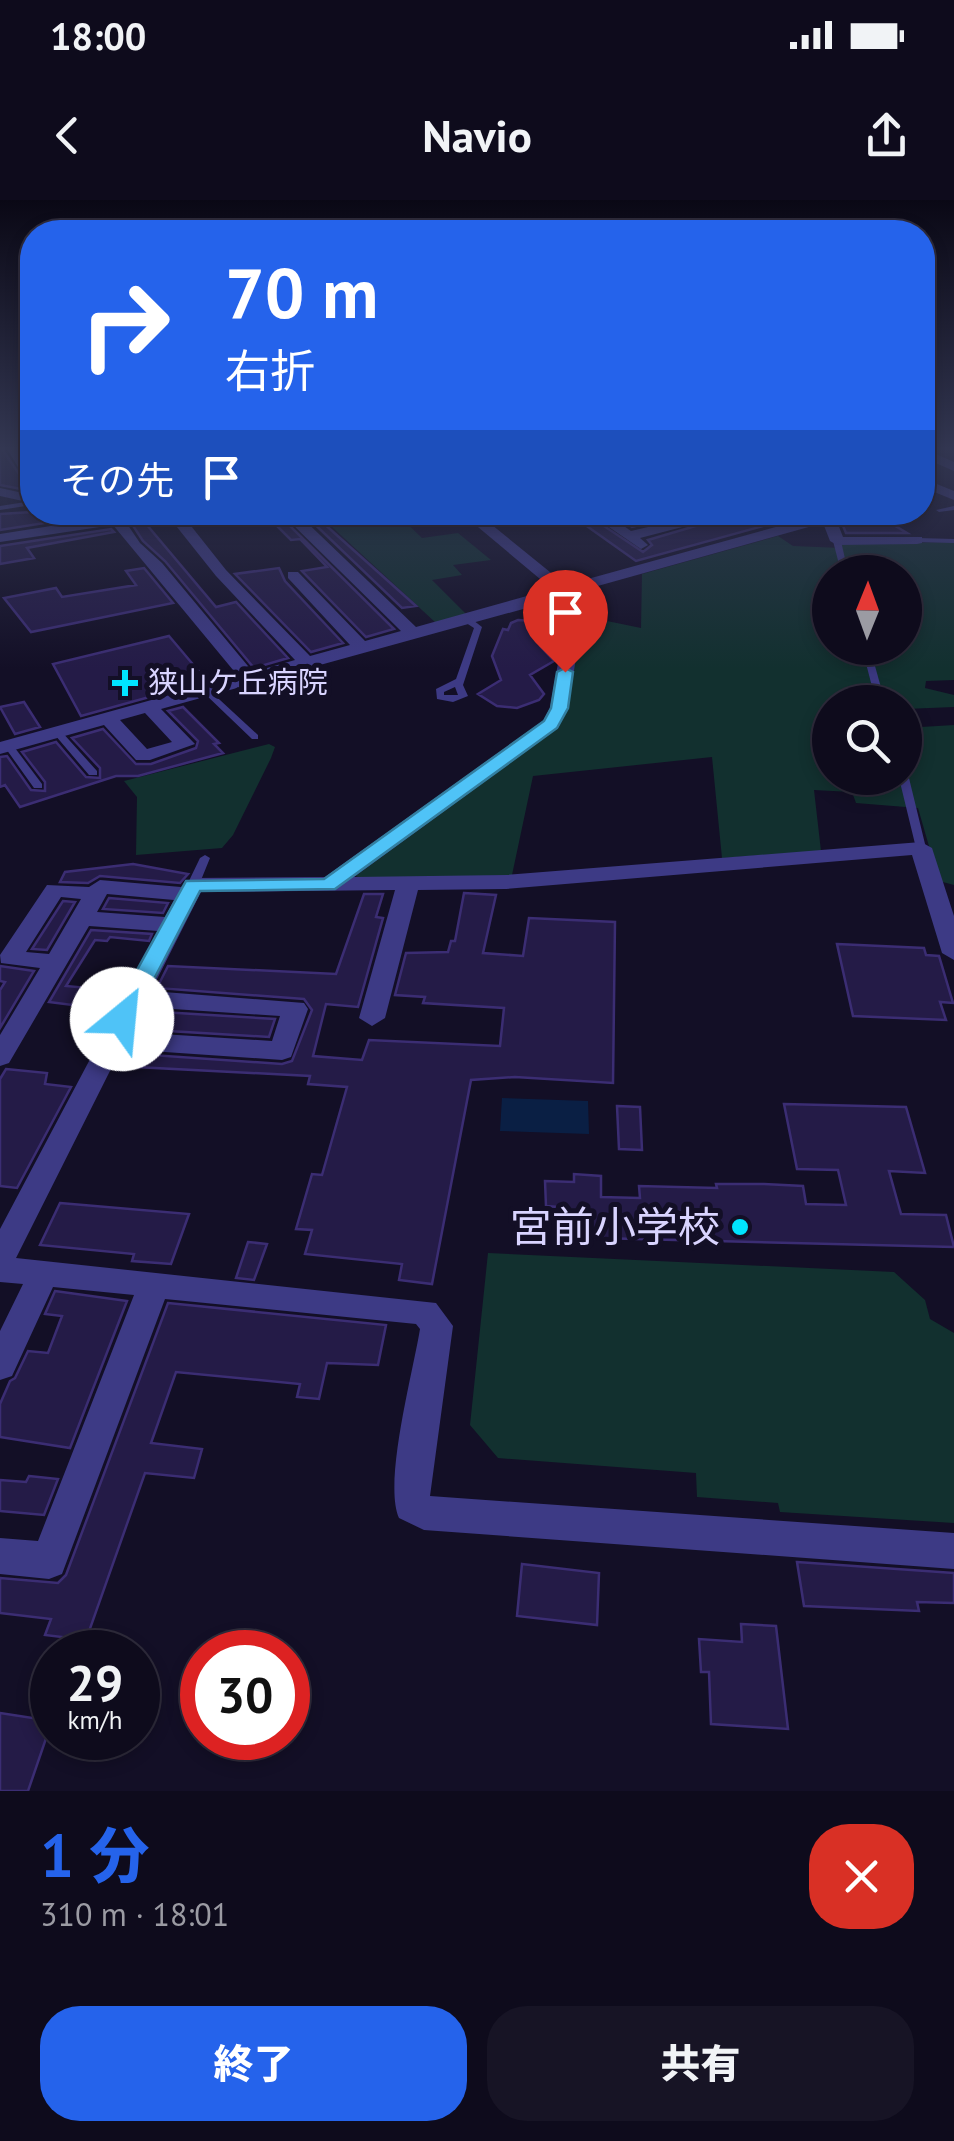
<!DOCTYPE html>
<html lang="ja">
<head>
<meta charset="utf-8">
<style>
  body { margin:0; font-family:"PT Sans","Noto Sans JP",sans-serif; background:#171425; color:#f1f3f6; height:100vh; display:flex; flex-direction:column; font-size:38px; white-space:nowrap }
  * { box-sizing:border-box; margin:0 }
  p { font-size:32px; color:#9b9ba3 }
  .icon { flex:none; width:55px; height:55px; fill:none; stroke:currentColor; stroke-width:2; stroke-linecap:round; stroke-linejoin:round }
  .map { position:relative; height:1591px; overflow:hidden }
  .panel { display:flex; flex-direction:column; background:#0e0b1c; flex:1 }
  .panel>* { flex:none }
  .top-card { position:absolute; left:20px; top:20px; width:915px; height:305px; border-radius:40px; box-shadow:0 5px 15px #0003,0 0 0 2px #2e2b3b; background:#2563eb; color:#fff; overflow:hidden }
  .needle { width:65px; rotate:1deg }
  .controls { position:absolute; left:812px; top:355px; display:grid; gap:20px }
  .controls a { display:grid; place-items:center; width:110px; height:110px; border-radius:50%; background:#0e0b1c; box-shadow:0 5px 15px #0003,0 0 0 2px #2e2b3b; font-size:50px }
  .speed { position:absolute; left:30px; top:1430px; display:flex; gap:20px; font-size:50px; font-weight:700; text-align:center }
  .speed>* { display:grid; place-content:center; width:130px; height:130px; border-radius:50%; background:#0e0b1c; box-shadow:0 5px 15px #0003,0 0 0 2px #2e2b3b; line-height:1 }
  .speed small { font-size:25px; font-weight:400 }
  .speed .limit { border:15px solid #d22; background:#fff; color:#111 }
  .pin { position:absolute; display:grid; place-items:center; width:85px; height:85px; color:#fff; margin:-102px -42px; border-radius:50% 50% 50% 0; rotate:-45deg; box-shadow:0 0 10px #0007 }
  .pin .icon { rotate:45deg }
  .me { position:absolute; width:110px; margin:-55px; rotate:28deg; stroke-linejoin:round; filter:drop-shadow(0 0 8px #0008) }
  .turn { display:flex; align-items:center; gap:35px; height:210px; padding:0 40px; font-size:45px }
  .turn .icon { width:130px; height:130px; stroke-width:2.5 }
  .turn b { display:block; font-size:70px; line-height:85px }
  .then { display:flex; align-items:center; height:95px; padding:0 40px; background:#0003; gap:20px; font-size:38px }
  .round { display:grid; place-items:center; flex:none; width:105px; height:105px; border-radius:40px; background:#171425 }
  .summary { display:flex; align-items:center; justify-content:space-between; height:170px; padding:0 40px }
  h1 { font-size:60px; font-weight:800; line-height:75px; color:#2563eb }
  .action { display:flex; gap:20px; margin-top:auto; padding:20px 40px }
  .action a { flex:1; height:115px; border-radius:40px; background:#2563eb; color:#fff; font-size:40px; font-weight:800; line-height:115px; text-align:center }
  .action a+a { background:#171425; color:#f1f3f6 }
  .status { display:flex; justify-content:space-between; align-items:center; height:70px; padding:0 50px; background:#0e0b1c; direction:ltr }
  .status svg { height:28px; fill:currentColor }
  header { display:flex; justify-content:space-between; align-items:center; height:130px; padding:0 40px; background:#0e0b1c; font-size:45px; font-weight:800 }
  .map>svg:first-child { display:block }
  .green { fill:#12302f; fill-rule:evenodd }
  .water { fill:#0a1f44 }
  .building { fill:#241b47; stroke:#3b2d73; stroke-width:2.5 }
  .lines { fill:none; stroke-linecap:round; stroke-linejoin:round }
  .service { fill:#3d3a85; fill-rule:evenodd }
  .minor { fill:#3d3a85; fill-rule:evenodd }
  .route { fill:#4fc3f7; stroke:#337fa1; stroke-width:2.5 }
  .poi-dot { fill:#00e5ff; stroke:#130f26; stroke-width:4 }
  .labels { text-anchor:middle; stroke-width:10; stroke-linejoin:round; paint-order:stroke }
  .far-poi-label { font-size:30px; fill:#d9d4ff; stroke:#130f26; text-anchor:start }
  .near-poi-label { font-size:42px; fill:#d9d4ff; stroke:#130f26; text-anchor:end }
</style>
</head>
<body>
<div class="status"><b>18:00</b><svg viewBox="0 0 49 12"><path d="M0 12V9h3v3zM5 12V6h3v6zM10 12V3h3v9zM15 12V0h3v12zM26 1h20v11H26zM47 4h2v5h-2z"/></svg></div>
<header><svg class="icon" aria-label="back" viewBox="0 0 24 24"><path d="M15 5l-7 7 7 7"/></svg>Navio<svg class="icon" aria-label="share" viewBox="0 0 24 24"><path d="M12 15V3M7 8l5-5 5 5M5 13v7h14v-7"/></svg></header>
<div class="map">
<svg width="954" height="1591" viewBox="0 0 954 1591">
  <rect width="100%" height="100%" fill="#130f26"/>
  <path class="green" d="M317 313H396L422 338 458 333 491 360 453 365 462 375 432 380 468 416 436 423Z
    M778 336 793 346 841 348 842 344 954 342V480L926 481 925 488 954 495V507L905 509V502H830V578H905V528L954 525V685L939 681 918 608 856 603 852 592 814 590 821 651 722 658 712 557 533 576 512 675 367 681 351 674 560 524 567 510 578 415 641 428 642 374ZM830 372H905V448H830Z
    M269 544 275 547 271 558 233 635 222 648 136 655 137 597 124 581Z
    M488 1053 894 1072 925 1100 930 1119 954 1133V1323L780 1312 778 1303 697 1297 696 1273 498 1258 470 1225Z"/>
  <path class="water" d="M502 898 588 901 589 934 500 931Z"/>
  <path class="building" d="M0 250H3L27 286 21 289 0 285Z
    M32 312H102V314L0 330V314Z
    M124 312H136L216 407 236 402 288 458 254 468 165 361 143 341Z
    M263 312H276L394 429 366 437 302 371 327 367 300 339 291 340Z
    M302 312H311L416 406 402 408Z
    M567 312H583L643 352 652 345 648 340 743 312 803 315 636 361Z
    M611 312H693L632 327Z
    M856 312H872L907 333H846L841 321Z
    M111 329 114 332 27 348 34 358 0 364V346Z
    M144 368 173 403 31 432 4 398 56 388 62 397 136 385 126 371Z
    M279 368 285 381 343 443 311 452 235 374Z
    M518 420 546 422 540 446 554 461 530 475 544 494 539 500 517 508 497 506 478 494 501 480 492 456 503 429 508 430 511 423Z
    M169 436 207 481 81 516 53 464Z
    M24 502 40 527 15 534 0 507Z
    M183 507 219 543 214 544 223 553 138 576H116L20 607 5 585 0 587V557L7 556 31 590 45 591V582L22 552 56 542 86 577 100 578V568L72 538 103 529 136 564H151L196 548 198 541 168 511Z
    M133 664 188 674 180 683 100 676 88 683 60 682 65 672Z
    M464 693 496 695 483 753 523 756 529 718 615 722 613 883 515 877 471 880 432 1084 399 1080 402 1064 305 1054 312 1030 296 1029 312 974 322 975 347 887 308 884 310 876 117 866 123 853 282 864 292 861 312 810 304 799 157 788 168 766 336 774 364 694H383L376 717 383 718 358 807 326 804 313 856 362 860 369 840 500 846 504 808 423 803 425 797 395 795 406 753 448 752 451 741H455Z
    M109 698 168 703 163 713 103 709Z
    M63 701 75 702 47 750 32 749Z
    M91 730 152 734 149 741 110 737 107 741 95 740 66 786 99 789 88 807 49 802Z
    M837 744 924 748 926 755 939 756 953 803 940 802 946 820 853 816Z
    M0 766 34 771 0 828V790L5 782 0 781Z
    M145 811 275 819 269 837 136 829Z
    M6 869 47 873 45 884 71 887 17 988 0 986V879Z
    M784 904 906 907 925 973 889 971 901 1014 946 1015 954 1047 558 1037V1007L546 1006 545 981 574 982V974L601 976V997L640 998 639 986 717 988 716 984H764L803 986 806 1004 846 1005 838 970 797 969Z
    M617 906 640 907 642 950 619 949Z
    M60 1003 189 1014 171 1064 132 1061 134 1054 40 1045Z
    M248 1042 267 1044 254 1080 236 1078Z
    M55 1091 127 1101 70 1248 0 1237V1204L10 1181 15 1178 28 1151 48 1153 62 1116 45 1114Z
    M168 1103 386 1125 378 1165 327 1163 319 1199 297 1197 300 1184 176 1172 151 1243 202 1249 194 1278 145 1273 86 1440 45 1435 51 1419 0 1413V1378L58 1383 66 1375Z
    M29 1276 58 1279 44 1315 0 1311V1280L26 1282Z
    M797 1362 954 1373V1403L917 1402 919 1411 804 1406Z
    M522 1364 599 1373 597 1425 517 1416Z
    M741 1424 776 1426 788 1529 711 1524 709 1472H701L699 1439 742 1442Z
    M0 1513 52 1521 28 1591H0Z"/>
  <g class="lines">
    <path class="service" d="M32 301V305L0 310V306Z
      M954 306V310L939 312 936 310Z
      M917 338 954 339V343L914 342 913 340Z
      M837 339 841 341 848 372H841L833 341Z
      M463 417H469L482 427 463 485 468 496 453 502 437 499 436 489 456 479 474 428 463 421ZM455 487 458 495H444V492Z
      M862 448H870L885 502H876Z
      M207 488 258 535V539H252L204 493V489Z
      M58 530 61 531 97 571V575H89L55 535V531Z
      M9 543 12 544 42 584V588H34L4 546Z
      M905 575 909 578 926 648 921 651 916 648 899 578H905Z
      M205 655 210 658 199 685 197 687H189L187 685 200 658Z"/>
    <path class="minor" d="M6 247H18L32 269V283L27 282Z
      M922 248 954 262V271L922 257Z
      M922 278 954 291V300L922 287Z
      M0 288 32 295V303L0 296Z
      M105 312H119L140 343 162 363 253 472 295 460 216 376 165 312H180L226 370 310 456 350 445 288 378V372H298L365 441 401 431 280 312H296L416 427 552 389 460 312H476L566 385 812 317 805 312H853L836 319 843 337H922V343L917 344 837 345 830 341 823 323 587 389 568 508 558 528 354 677 506 675 921 642 932 648 954 716V760L942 753 912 655 506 689 418 690 385 818 372 826 359 818 395 690 201 692 151 791 304 803 308 809 291 857 282 860 121 849 16 1058 436 1103 453 1126 430 1296 954 1333V1369L424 1330 399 1318C383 1283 413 1172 420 1129L416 1124 165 1099 62 1374 49 1379 0 1374V1338L38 1341 134 1095 53 1087 12 1176 0 1180V1131L23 1084 0 1082V1029L158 731 89 726 9 863 0 866V835L40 768 1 763 0 755 47 685 89 687 100 680 181 687 193 678 325 677 543 521 550 508 570 396 161 509 195 544 150 560H136L104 525 0 554V542L238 476 113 325 0 342V334L108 317ZM145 513 172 542 147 549 120 520ZM107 694 174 700 165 717 97 712ZM61 697 81 699 49 754 26 752ZM143 807 280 816 272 841 130 832Z
      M587 312H604L631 331 712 312H740L640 338 648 345 641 349Z"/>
  </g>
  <linearGradient id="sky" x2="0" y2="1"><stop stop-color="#0a0815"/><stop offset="0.53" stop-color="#333752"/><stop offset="1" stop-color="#333752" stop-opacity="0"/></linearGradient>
  <rect width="954" height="469" fill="url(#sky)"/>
  <path class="route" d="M565 468 573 472 568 508 557 528 335 689 200 691 130 825H114L110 819 186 681 324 679 544 521 551 508 557 472Z"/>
  <g class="poi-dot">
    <path d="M120 468h10v10h10v10h-10v10h-10v-10h-10v-10h10z"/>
    <circle cx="740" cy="1027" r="10"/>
  </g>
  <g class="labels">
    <g class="far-poi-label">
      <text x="148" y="493">狭山ケ丘病院</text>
    </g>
    <g class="near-poi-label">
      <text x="720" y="1042">宮前小学校</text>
    </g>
  </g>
</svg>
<div class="controls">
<a><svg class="needle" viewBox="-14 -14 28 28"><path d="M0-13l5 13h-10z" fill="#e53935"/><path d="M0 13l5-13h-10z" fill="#9b9ba3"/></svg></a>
<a><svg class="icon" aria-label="search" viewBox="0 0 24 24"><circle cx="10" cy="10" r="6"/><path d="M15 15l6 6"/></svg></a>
</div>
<div class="speed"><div>29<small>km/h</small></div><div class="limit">30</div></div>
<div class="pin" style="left:565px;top:472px;background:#d93025"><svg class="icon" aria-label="arrive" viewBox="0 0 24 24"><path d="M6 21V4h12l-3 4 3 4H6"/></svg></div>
<svg class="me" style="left:122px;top:819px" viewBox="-20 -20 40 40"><circle r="19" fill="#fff"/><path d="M0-13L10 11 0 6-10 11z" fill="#4fc3f7"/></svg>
<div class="top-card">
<div class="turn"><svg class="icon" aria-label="right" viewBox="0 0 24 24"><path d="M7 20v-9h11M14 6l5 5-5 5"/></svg><div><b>70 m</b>右折</div></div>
<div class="then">その先<svg class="icon" aria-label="arrive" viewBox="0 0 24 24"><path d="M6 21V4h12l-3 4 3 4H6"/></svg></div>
</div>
</div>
<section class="panel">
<div class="summary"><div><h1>1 分</h1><p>310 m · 18:01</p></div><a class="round" style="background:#d93025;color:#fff"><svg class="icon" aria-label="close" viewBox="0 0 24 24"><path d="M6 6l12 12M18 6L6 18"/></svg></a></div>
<div class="action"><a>終了</a><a>共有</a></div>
</section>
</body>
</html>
